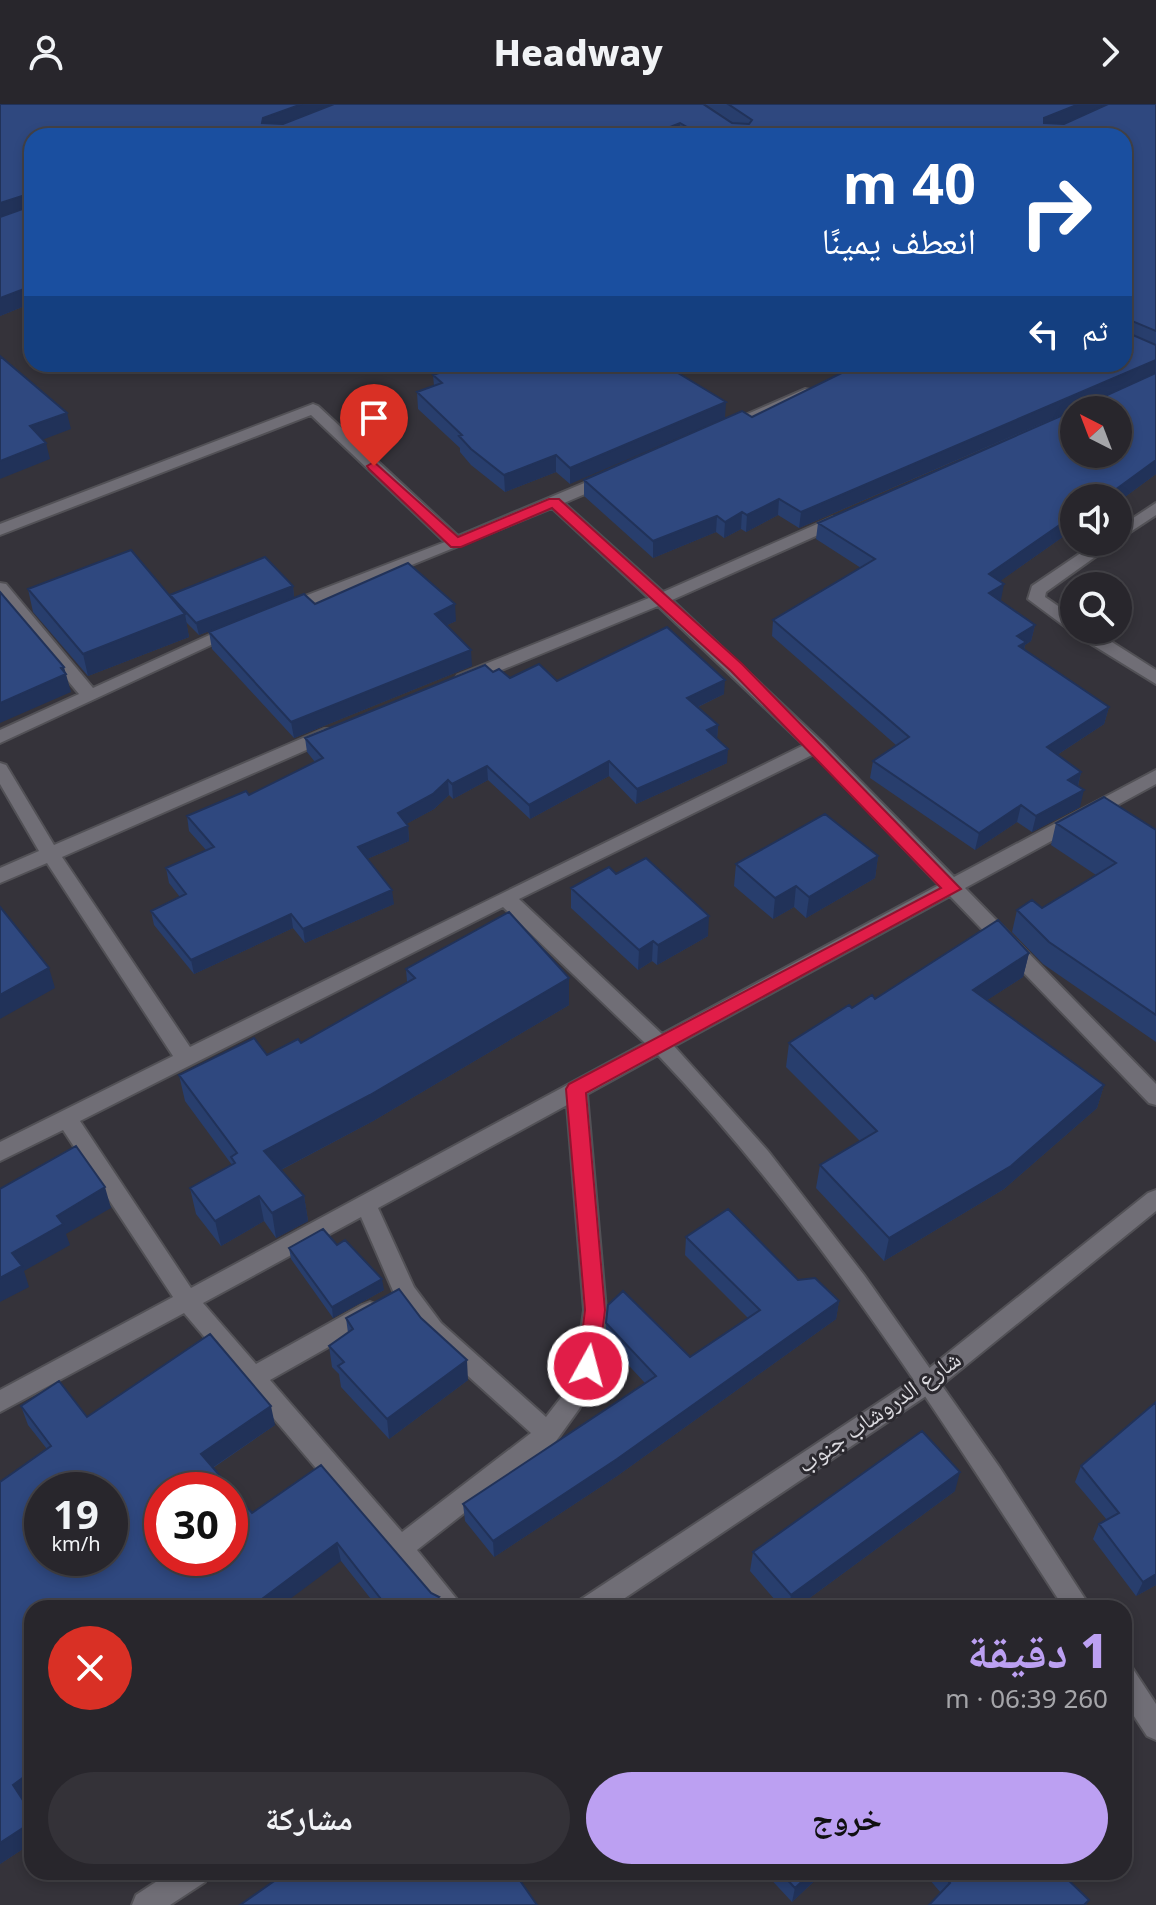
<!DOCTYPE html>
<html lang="ar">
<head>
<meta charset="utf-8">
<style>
  body { margin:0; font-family:"Noto Sans","Noto Naskh Arabic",sans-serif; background:#343238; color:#f1f3f6; direction:rtl; height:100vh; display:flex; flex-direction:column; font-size:30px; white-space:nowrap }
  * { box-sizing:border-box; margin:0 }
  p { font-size:26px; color:#a5a5a9 }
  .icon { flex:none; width:44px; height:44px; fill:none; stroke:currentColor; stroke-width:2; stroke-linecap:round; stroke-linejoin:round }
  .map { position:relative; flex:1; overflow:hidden; direction:ltr }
  .details { position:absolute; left:24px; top:1496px; width:1108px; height:280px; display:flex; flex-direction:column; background:#28262c; border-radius:24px; box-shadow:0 4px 12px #0003,0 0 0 2px #444348; direction:rtl }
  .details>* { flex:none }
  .banner { position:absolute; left:24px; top:24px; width:1108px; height:244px; border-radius:24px; box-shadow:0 4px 12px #0003,0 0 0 2px #444348; direction:rtl; background:#1a4fa0; color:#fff; overflow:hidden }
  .needle { width:52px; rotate:318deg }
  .tools { position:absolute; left:1060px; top:292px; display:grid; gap:16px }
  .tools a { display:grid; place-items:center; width:72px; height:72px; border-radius:50%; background:#28262c; box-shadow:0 4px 12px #0003,0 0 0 2px #444348; font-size:40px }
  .speed { position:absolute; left:24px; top:1368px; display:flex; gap:16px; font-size:40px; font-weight:700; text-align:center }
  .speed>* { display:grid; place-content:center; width:104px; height:104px; border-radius:50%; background:#28262c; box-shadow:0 4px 12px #0003,0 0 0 2px #444348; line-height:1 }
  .speed small { font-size:20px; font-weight:400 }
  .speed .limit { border:12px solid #d22; background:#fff; color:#111 }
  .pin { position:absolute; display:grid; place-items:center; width:68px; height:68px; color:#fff; margin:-82px -34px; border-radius:50% 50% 50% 0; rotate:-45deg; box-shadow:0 0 8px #0007 }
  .pin .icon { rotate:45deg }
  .me { position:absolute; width:88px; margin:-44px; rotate:7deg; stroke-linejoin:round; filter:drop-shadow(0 0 6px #0008) }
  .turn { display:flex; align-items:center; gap:28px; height:168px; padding:0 24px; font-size:36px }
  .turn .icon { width:104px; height:104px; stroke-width:2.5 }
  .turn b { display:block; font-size:56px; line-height:68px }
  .then { display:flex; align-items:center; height:76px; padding:0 24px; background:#0003; gap:16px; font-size:30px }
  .round { display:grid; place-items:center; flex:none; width:84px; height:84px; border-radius:42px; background:#343238 }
  .summary { display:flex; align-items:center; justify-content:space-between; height:136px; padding:0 24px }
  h1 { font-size:48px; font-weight:800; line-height:60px; color:#bca0f2 }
  .primary-button { display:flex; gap:16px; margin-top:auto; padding:16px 24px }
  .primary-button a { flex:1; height:92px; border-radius:48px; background:#bca0f2; color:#111; font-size:32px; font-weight:800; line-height:92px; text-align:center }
  .primary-button a+a { background:#343238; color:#f1f3f6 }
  header { display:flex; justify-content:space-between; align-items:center; height:104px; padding:0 24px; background:#28262c; font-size:36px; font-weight:800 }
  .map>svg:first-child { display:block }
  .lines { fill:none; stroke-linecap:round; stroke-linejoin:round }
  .minor-casing { stroke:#525156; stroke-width:4 }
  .tertiary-casing { stroke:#525156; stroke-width:4 }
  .minor { fill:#706e76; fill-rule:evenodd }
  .tertiary { fill:#706e76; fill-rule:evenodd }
  .wall { fill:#283e6d }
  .shaded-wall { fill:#213259 }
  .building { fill:#2f487f; stroke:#213259; stroke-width:2; fill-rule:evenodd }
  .route { fill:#e11d48; stroke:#92132f; stroke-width:2 }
  .labels { text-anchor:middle; stroke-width:6; stroke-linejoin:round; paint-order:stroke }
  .street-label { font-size:24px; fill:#dcdbe0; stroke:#2b292f }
</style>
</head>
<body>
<header><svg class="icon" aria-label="forward" viewBox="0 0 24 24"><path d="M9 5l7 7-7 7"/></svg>Headway<svg class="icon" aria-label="person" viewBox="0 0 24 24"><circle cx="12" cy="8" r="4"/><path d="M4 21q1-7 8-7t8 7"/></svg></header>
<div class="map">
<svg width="1156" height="1801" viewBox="0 0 1156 1801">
  <rect width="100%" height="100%" fill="#35333a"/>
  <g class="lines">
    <g class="minor-casing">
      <path id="minor" d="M805 285 810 286V292L733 325H723L720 322Z
        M313 300 318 302 458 432 601 372H613V378L564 399 663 488 833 413H845V419L672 496 822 638 954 773 1156 666V680L965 784 1156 980V1001L1149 999 950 792 674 942 768 1047 864 1171 1000 1364 1091 1504H1064C940 1313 816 1117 658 951L587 990 606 1206 600 1262 579 1305 556 1337 417 1446 464 1504H435L184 1209 0 1308V1286L173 1193 63 1026 0 1057V1038L173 952 47 759 0 779V764L39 747 0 680V659L6 661 54 741 324 625H336L339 629 336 633 62 753 190 943 804 641 658 502 470 579H458L455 575 458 571 649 494 552 404 291 510H279V502L445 438 311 311 0 431V420ZM814 650 939 781 662 930 519 795ZM503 803 645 939 191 1184 80 1017ZM567 1001 584 1206 576 1262 563 1291 546 1313 441 1219 414 1183 378 1104ZM361 1113 397 1196 425 1233 531 1329 402 1428 270 1276 378 1215 381 1208 378 1201 370 1198 362 1201 256 1260 203 1199Z
        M1156 399V411L1118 436V424Z
        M1097 438H1116L1046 488 1045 493 1074 513V526H1093L1156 566V580L1075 530 1028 495 1032 482Z
        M0 479 6 480 93 584 227 523 233 522 241 527 0 639V626L79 590 0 495Z
        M1124 1562 1133 1565 1156 1600V1636L1147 1632 1124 1597Z"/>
    </g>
    <g class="tertiary-casing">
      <path id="tertiary" d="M1156 1086V1107L938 1284 610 1504H576L580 1496 922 1270 1148 1089Z
        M171 1768H209L205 1778 170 1801H132L136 1791Z"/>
    </g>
    <use href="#minor" class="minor"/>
    <use href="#tertiary" class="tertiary"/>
  </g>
  <path class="wall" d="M0 0 733 19 705 0H1156V370L1118 398V394H1074V425L1000 477 1001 496 1000 497 1035 521 1031 537 1025 541 1024 546 1109 603 1104 620 1057 651 1081 668 1078 682 1080 703 1032 728 1017 718 975 746 870 674 873 657 896 641 772 532 773 516 861 464 816 435 818 419 1067 309 799 424 778 411 746 428 741 425 724 434 716 428 653 454 584 392V376L752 313 1124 260V32H32V199L0 212Z
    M437 260H663L570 380 556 368 505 388 471 361 460 348V344L418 305 417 288 434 282 433 271 446 267Z
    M293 482 294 494 199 531 186 518 189 533 88 572 33 508 28 485 171 493Z
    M315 500 456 517 447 521 472 562 294 634 212 545 209 528Z
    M493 568 510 574 557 577 724 590 698 603 718 621 717 635 727 659 636 700 609 672 530 715 488 676 453 695 449 691 434 705 406 720 408 722 409 737 367 755 394 800 305 839 293 824 194 870 154 821 151 807 180 793 169 779 166 764 206 746 189 727 187 712 249 691 315 658 307 648 305 634Z
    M1056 719 1156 726V938L1043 860 1012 828 1017 806 1042 804 1096 771 1051 741Z
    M878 752 875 774 806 814 794 803 773 815 734 782 736 760Z
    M616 770 708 832 657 861 652 857 638 866 571 804V784Z
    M1029 849 1023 873 987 896 1104 981 1097 1004 1004 1085 884 1157 816 1084 820 1061 860 1037 786 963 789 939 852 904 875 895Z
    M406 865 569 901 373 1017 281 1066 304 1092 308 1117 276 1134 264 1117 221 1142 196 1110 190 1084 232 1061 185 997 179 971 267 951 301 939 407 878Z
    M686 1133 798 1176 839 1197 836 1215 617 1372 494 1453 465 1417 463 1400 645 1279 606 1237V1219L690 1253 748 1214 685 1151Z
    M337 1141 384 1186 333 1214 291 1155 289 1144Z
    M346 1214 468 1276 389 1335 341 1283 339 1270 332 1263 329 1242 348 1229Z
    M1156 1298V1481L1136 1492 1093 1435 1099 1420 1107 1416 1075 1378 1081 1362Z
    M21 1302 87 1313 275 1321 213 1364 252 1409 321 1361 431 1489 439 1493 440 1504H378L341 1457 32 1504V1688L22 1695 32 1710V1739L0 1760V1378L47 1345 28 1321Z
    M955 1387 796 1504H782L750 1467 753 1448Z
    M750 1768H824L792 1798 765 1769 756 1775Z
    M923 1768H1060L1089 1796 1086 1801H929L941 1789Z"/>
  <path class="shaded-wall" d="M302 0H345L265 29 262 19 263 14Z
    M1079 0H1113L1042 29 1044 14Z
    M680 19 679 32H647Z
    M28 90 31 105 0 116V99Z
    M32 182V199L0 212V194Z
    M1156 256V270L799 424 801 408Z
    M726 298 725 314 570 380V364Z
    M67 309 71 325 34 339 30 322Z
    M46 339 50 355 0 375V357Z
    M556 351V368L505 388 504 371Z
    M1156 356V370L1118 398V394H1104Z
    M779 395 778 411 746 428 747 411Z
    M742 408 741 425 724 434 725 418Z
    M1074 411V425L986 487 989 470Z
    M717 412 716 428 653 454V437Z
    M1004 480 1001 496 986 506 989 489Z
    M293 482 294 494 199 531 196 519Z
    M455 500 456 517 436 526 435 510Z
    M185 510 189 533 88 572 83 550Z
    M1035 521 1031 537 1025 541 1022 554 1017 532Z
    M471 546 472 562 294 634 291 618Z
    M64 563 71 588 0 619V599Z
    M725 576 724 590 687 608V594Z
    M1109 603 1104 620 1043 660 1047 643Z
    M718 621 717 636 707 626Z
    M728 645 727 659 636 700 637 685Z
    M609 657V672L530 715 529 701Z
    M487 662 488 676 453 695 452 680Z
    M1081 668 1077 685 1068 676Z
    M448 676 449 691 434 705 399 724 398 709Z
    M1084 686 1080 703 1032 728 1036 712Z
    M1021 701 1017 718 975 746 979 729Z
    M408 722 409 737 360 758 358 743Z
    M878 752 875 774 806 814 809 793Z
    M796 782 794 803 773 815 775 794Z
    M392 786 394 800 305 839 303 825Z
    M291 810 293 824 194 870 191 856Z
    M709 812 708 832 657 861 658 841Z
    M653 837 652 857 638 866 639 846Z
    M1029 849 1023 873 967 909 973 886Z
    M49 864 55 884 0 915V891Z
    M569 874V901L373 1017 269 1072 264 1047Z
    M1104 981 1097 1004 1004 1085 884 1157 889 1134Z
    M105 1083 111 1104 66 1130 70 1141 24 1167 29 1183 0 1198V1174L12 1149 57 1112Z
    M259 1092 264 1117 221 1142 215 1117Z
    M304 1092 308 1117 276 1134 272 1109Z
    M382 1175 384 1186 333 1214 332 1203Z
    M839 1197 836 1215 617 1372 494 1453 493 1437Z
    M467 1256 468 1276 389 1335 387 1315Z
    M271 1302 275 1321 206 1368 201 1350Z
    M960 1368 955 1387 796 1504H789L791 1491Z
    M337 1439 341 1457 278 1504H259L258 1498Z
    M1156 1470V1481L1136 1492 1143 1478Z
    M439 1493 440 1504H423Z
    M32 1667V1688L21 1696 13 1681Z
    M32 1718V1739L0 1760V1739Z
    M758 1768H765L756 1775Z
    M812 1768H824L792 1798 795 1784Z"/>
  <path class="building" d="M0 0H302L263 14 262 19 283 20 334 0H703L732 19 749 20 752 16 728 0H1079L1044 14V19L1064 20 1108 0H1156V227L1125 214 1126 228 1156 241V256L801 408 779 395 747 411 742 408 725 418 717 412 653 437 584 376 742 307 752 313 860 260H1124V32H703L680 19 647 32H32V182L0 194V113L31 102 32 92 28 90 0 99Z
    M0 252 67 309 30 322 46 339 0 357Z
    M456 260H663L726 298 570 364 556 351 504 371 471 345 459 332 462 331 417 288 442 279 433 271 459 262Z
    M1156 269V356L1104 394H1074V411L989 470 1004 480 989 489 1035 521 1017 532 1026 538 1019 542 1109 603 1047 643 1081 668 1068 676 1084 686 1036 712 1021 701 979 729 873 657 909 633 773 516 875 455 818 419 1079 304 1080 292 1103 293ZM1074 306H1118V350H1074Z
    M131 446 185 510 83 550 28 485Z
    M265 453 293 482 196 519 170 491Z
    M408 459 455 500 435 510 471 546 291 618 209 528 304 490 315 500Z
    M0 488 64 563 61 564 66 570 0 599Z
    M667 523 725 576 687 594 718 621 707 626 728 645 637 685 609 657 529 701 487 662 452 680 448 676 433 690 398 709 408 722 358 743 392 786 303 825 291 810 191 856 151 807 186 790 166 764 214 743 187 712 246 687 249 691 323 654 305 634 485 561 493 568 499 565 510 574 539 560 557 577Z
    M1104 693 1156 726V911L1049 838 1017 806 1032 796 1042 804 1116 759 1056 719Z
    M825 710 878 752 809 793 796 782 775 794 736 760Z
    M646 754 709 812 658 841 653 837 639 846 571 784 609 763 616 770Z
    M0 803 49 864 0 891Z
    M509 808 569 874 370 991 264 1047 304 1092 272 1109 259 1092 215 1117 190 1084 235 1059 231 1053 237 1049 179 971 254 934 267 951 298 935 301 939 415 874 406 865Z
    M998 816 1029 849 973 886 1104 981 1011 1062 889 1134 820 1061 877 1027 789 939 849 901 852 904 872 891 875 895Z
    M76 1042 105 1083 57 1112 63 1120 12 1149 22 1162 0 1174V1085Z
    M728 1105 798 1176 815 1174 839 1197 617 1355 493 1437 463 1400 656 1272 606 1219 608 1201 623 1187 690 1253 760 1206 686 1133Z
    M323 1125 337 1141 345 1136 382 1175 332 1203 289 1144Z
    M399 1185 421 1214 467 1256 387 1315 338 1262 344 1258 329 1242 353 1225 346 1214Z
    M210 1230 271 1302 201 1350 252 1409 321 1361 431 1489 439 1493 423 1504H388L337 1439 258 1498 262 1504H207L206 1503 204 1504H32V1667L13 1681 32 1710V1718L0 1739V1378L51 1342 21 1302 59 1277 87 1313ZM42 1386H110V1454H42ZM162 1386H230V1454H162Z
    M1156 1298V1470L1143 1478 1099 1420 1119 1409 1081 1362Z
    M922 1327 960 1368 791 1491 753 1448Z
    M287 1768H514L537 1801H240Z
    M780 1768H812L795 1784Z
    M941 1768H1060L1089 1796 1084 1801H929L950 1779Z"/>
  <path class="route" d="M374 358 458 433 549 395H559L742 560 961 785 586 989 605 1206 598 1262 595 1268H581L578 1262 585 1206 566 985 569 980 941 784 731 567 552 404 461 443H451L369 365 367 362Z"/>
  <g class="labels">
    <g class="street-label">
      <text transform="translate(879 1308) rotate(-35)" y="8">شارع الدروشاب جنوب</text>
    </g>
  </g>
</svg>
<div class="tools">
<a><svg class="needle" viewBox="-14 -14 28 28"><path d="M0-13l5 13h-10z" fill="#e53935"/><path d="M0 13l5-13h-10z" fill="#a5a5a9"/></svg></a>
<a><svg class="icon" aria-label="sound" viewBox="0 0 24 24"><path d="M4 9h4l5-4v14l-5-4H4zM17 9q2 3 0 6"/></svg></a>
<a><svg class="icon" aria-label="search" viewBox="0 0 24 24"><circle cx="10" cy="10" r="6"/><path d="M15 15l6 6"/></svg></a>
</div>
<div class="speed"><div>19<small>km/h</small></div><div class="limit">30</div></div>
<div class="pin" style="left:374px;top:362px;background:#d93025"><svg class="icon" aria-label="arrive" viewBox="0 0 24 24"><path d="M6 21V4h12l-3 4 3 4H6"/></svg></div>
<svg class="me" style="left:588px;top:1262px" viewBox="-20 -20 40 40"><circle r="17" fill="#e11d48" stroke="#fff" stroke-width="3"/><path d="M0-11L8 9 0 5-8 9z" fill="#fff"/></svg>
<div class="banner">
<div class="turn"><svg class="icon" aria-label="right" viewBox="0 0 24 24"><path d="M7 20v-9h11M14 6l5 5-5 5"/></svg><div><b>40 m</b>انعطف يمينًا</div></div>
<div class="then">ثم<svg class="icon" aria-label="left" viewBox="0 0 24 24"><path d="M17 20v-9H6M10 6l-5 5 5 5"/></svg></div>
</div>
<section class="details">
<div class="summary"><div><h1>1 دقيقة</h1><p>260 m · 06:39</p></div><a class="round" style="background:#d93025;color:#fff"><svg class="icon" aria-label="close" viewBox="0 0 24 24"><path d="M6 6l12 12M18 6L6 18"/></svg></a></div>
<div class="primary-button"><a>خروج</a><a>مشاركة</a></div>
</section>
</div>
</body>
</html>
